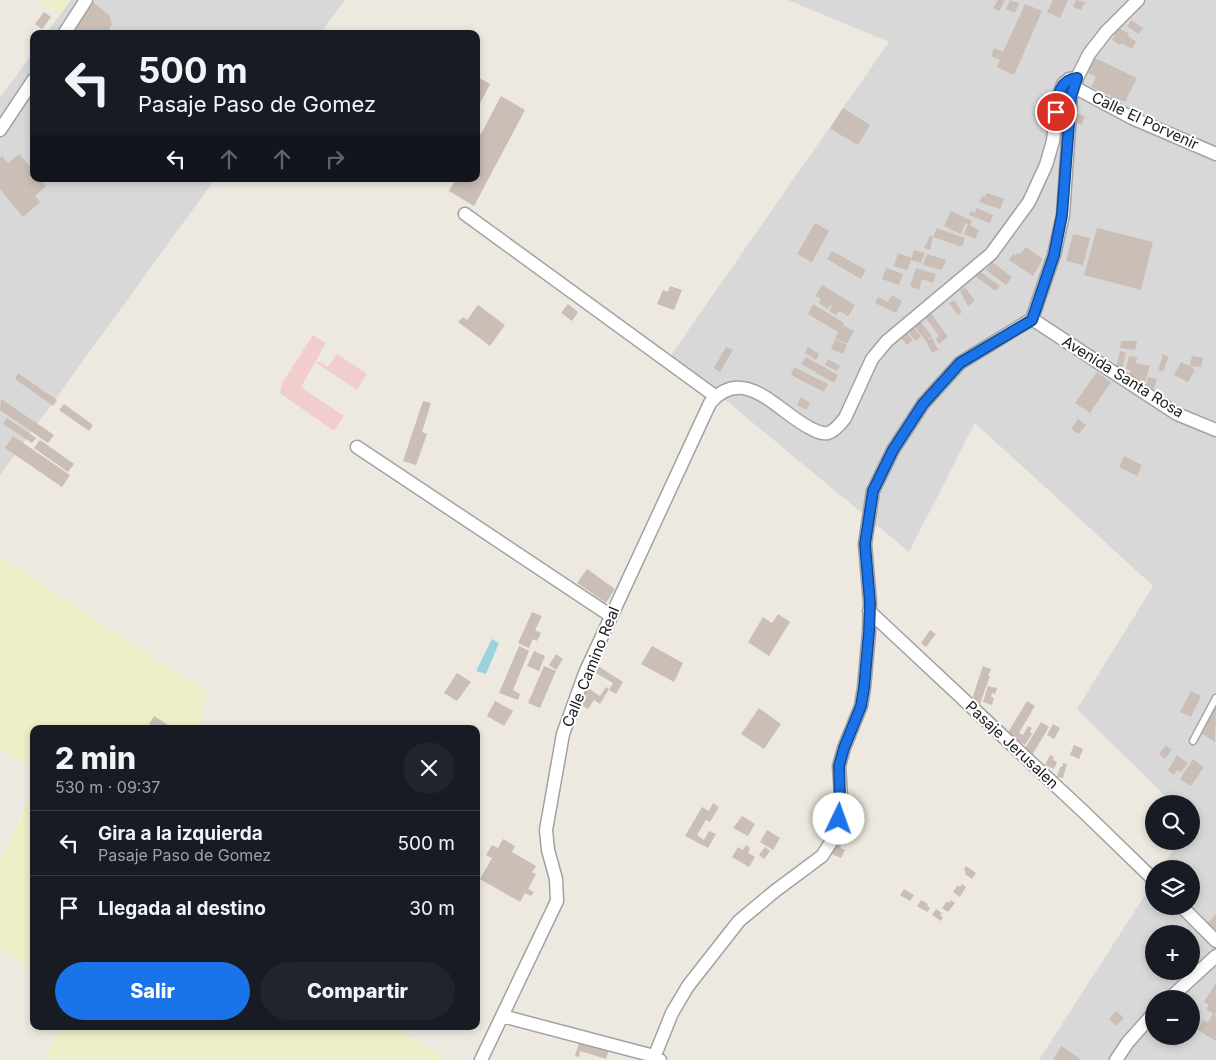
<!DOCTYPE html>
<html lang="es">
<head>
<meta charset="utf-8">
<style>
  body { margin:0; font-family:Inter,sans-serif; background:#20242c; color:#f1f3f6; height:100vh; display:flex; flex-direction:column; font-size:19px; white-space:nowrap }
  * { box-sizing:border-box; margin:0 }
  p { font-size:16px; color:#9ea1a6 }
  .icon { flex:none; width:28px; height:28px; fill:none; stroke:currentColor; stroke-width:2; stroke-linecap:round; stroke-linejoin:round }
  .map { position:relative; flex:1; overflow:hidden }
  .side { position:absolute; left:30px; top:725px; width:450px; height:305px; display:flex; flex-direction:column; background:#171b24; border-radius:10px; box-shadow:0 2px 8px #0003 }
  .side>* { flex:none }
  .top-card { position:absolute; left:30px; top:30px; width:450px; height:152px; border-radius:10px; box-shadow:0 2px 8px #0003; background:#171b24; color:#f1f3f6; overflow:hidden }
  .controls { position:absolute; left:1145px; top:795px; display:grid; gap:10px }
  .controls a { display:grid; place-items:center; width:55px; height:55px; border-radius:50%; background:#171b24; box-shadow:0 2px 8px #0003; font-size:25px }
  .pin { position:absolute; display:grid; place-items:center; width:42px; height:42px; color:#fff; margin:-21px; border:2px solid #fff; border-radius:50%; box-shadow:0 1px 5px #0007 }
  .me { position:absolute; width:55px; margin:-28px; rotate:3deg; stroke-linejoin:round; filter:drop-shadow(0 0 4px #0008) }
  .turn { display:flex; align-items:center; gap:18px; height:105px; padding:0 25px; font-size:22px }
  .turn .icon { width:65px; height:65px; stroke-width:2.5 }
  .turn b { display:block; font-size:35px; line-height:42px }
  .lanes { display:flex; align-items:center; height:48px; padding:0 25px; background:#0003; justify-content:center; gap:25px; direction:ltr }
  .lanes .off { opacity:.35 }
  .round { display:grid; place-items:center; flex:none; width:52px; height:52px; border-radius:26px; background:#20242c }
  .overview { display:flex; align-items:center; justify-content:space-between; height:85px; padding:0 25px }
  h1 { font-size:30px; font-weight:800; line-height:38px }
  .cta { display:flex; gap:10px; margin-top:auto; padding:10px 25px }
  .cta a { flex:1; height:58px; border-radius:30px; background:#1a73e8; color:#fff; font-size:20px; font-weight:800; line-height:58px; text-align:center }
  .cta a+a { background:#20242c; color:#f1f3f6 }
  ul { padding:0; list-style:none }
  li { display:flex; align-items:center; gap:15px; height:65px; padding:0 25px; border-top:1px solid #363941 }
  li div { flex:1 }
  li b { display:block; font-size:19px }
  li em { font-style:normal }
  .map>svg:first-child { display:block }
  .residential { fill:#d9d8d8; fill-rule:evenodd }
  .commercial { fill:#f1cdcd }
  .farmland { fill:#edefc9 }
  .water { fill:#9cd2e0 }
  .building { fill:#cabeb6 }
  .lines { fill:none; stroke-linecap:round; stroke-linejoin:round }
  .lane-casing { stroke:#a2a2a2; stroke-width:9 }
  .street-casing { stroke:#a2a2a2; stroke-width:15 }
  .lane { stroke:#fff; stroke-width:6 }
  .street { stroke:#fff; stroke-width:12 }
  .route-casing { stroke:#114b97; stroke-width:12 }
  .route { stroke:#1a73e8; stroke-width:9 }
  .labels { text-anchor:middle; stroke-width:4; stroke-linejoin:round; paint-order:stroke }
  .street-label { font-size:15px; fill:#1b1b1b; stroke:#fff }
</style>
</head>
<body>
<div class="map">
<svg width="1216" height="1060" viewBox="0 0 1216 1060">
  <rect width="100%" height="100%" fill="#eee9e0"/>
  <path class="residential" d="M71 0H345L320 34H46Z
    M788 0H1216V1060H1039L1154 881V906H1191V869H1161L1179 841H1191V804H1173L1077 709 1153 586 975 423 909 552 671 355 889 42ZM1154 934H1191V971H1154ZM1154 999H1191V1036H1154Z
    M34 51V179H215L0 475V98Z"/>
  <path class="commercial" d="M313 335 326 343 301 387 344 416 334 431 280 393 283 382Z
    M337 354 367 374 357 390 317 363 318 361 328 367Z"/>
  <path class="farmland" d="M36 0H71L60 15Z
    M0 556 208 693 198 729H34V770L0 748Z
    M34 785V970L0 949V862Z
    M63 1026H395L446 1060H44Z"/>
  <path class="water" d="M492 639 499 643 486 674 476 671Z"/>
  <path class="building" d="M998 0H1005L999 11 993 8Z
    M1010 0 1019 3 1015 13 1006 9Z
    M1053 0H1068L1060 18 1047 12Z
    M1076 0 1085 2 1081 10 1073 7Z
    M93 2 109 15 112 24 107 34H77L72 26Z
    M1025 4 1042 11 1014 75 997 67 1000 60 991 56 994 48 1003 52Z
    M44 12 51 17 42 29 35 24Z
    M1131 20 1143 28 1139 34 1127 27Z
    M1116 26 1129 34 1128 36 1136 42 1132 49 1122 43 1120 45 1112 40 1115 35 1112 33Z
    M1093 57 1137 78 1125 102 1117 99 1113 106 1107 103 1111 96 1091 87 1096 77 1086 72Z
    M476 76 490 84 476 111Z
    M501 96 525 110 474 206 449 191 456 179H476V131L481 134Z
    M843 108 870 125 858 145 830 129Z
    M1078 114 1085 116 1082 125 1075 123Z
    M19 154 34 171V179H40L46 186 35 196 40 202 23 217 0 189V158L2 156 8 163Z
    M987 193 1004 199 1000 209 979 202 982 196 985 197Z
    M976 208 993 215 990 223 969 215 971 211 975 213Z
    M951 211 972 221 970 225 979 230 975 239 964 234 968 224 965 223 961 234 944 226Z
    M815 223 829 231 812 262 797 254Z
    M937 228 965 238 962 247 933 237Z
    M1097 228 1153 242 1141 290 1084 275Z
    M1073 234 1090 238 1083 265 1066 261Z
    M930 236 933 237 930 250 924 248Z
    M1026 247 1043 259 1033 276 1009 260 1013 254 1016 256 1017 253 1020 254Z
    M914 250 925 253 921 263 911 260 907 270 894 266 898 253 912 258Z
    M832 251 866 270 861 279 827 259Z
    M927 254 946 260 942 270 923 265Z
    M992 262 1012 277 1006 285 986 270Z
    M886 268 903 274 899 285 882 279Z
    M916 268 936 274 933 283 922 279 919 290 910 286Z
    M978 270 1000 286 995 291 974 275Z
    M822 285 855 305 848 316 839 311 836 315 829 311 832 306 830 305 827 309 819 303 821 299 815 296Z
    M670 286 682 290 674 310 657 304 663 290 668 292Z
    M965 287 975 301 968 306 960 291Z
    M892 295 902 301 896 313 875 303 878 297 888 302Z
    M954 300 962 312 958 315 949 303Z
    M568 304 578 312 572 321 561 313Z
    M813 304 844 323 843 325 854 331 847 344 835 338 838 332 808 314Z
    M478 305 505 325 490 346 458 322 463 317 467 320Z
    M928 309 948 337 939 344 936 339 939 336 922 313Z
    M920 321 932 336 926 341 914 326Z
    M912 326 921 336 916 341 907 330Z
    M906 332 913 340 907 345 900 337Z
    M932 338 938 350 932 353 926 341Z
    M835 339 847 345 843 354 831 349Z
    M1121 341H1137L1135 350 1120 348Z
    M726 347 733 350 720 372 714 368Z
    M808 347 819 354 816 360 805 353Z
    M1120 351 1126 353 1122 368 1116 367Z
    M1163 354 1169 357 1163 371H1158Z
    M1129 356 1137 357 1136 363 1150 366 1145 381 1128 378 1131 370 1126 369Z
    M1192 356 1203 358 1201 367 1190 366Z
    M806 357 838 375 834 383 801 364Z
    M828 359 840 366 837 371 825 365Z
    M1181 362 1190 366 1195 370 1188 382 1174 375Z
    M794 367 828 384 824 392 791 375Z
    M1097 372 1111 382 1090 413 1075 403Z
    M18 373 57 400 53 406 15 379Z
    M1148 377 1157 379 1154 389 1146 388Z
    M801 397 810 403 806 410 797 405Z
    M1 399 54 435 48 443 0 410Z
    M423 401 431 403 422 432 427 434 416 465 403 461Z
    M64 404 93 425 89 431 59 410Z
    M7 418 36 438 32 443 3 424Z
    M1078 419 1086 425 1079 434 1071 429Z
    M13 436 70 475 62 487 5 448Z
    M40 440 74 464 68 472 34 448Z
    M1124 456 1142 465 1137 476 1119 467Z
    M587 569 615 589 606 603 577 583Z
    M532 612 542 616 535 630 541 633 537 641 533 639 529 648 518 643Z
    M778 614 790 622 769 656 748 642 763 617 772 623Z
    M930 630 936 634 926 647 921 643Z
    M519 646 529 651 513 690 520 694 518 700 499 693Z
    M652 646 683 663 674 682 641 664Z
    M534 651 545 656 539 671 527 666Z
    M556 654 563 659 556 670 549 665Z
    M544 666 556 671 540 708 528 703Z
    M598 666 623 682 616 694 609 690 613 683 594 672Z
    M983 666 991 669 988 676H990L980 704 972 699Z
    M457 673 471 682 457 701 444 693Z
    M585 686 600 696 606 687 609 689 600 704 594 700 588 709 575 702Z
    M988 686 997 688 995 694 992 693 991 697 994 698 992 705 983 702Z
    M1191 691 1201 696 1191 717 1180 712Z
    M495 701 513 711 504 726 487 716Z
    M1027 701 1035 706 1019 733 1023 735 1028 726 1032 728 1030 732 1032 734 1025 745 1007 734Z
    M759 708 781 724 764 749 741 734Z
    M1215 708 1216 709 1215 742 1199 732Z
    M154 716 168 725 166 729H157L149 724Z
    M1041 722 1049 727 1032 755 1024 750Z
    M1053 724 1060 728 1054 739 1047 735Z
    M1074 745 1083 749 1079 759 1070 755Z
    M1166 745 1172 750 1165 759 1159 754Z
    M1050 755 1054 757 1053 760 1057 762 1054 769 1045 765Z
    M1177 755 1188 763 1181 772 1177 770 1174 775 1168 770Z
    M1193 759 1204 767 1191 786 1180 779Z
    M1063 763 1067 764 1063 778 1057 777 1060 767H1062Z
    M713 803 719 807 710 822 706 820 697 835 704 840 709 831 716 834 708 848 685 836 702 807 709 811Z
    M848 812 855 815 840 848 845 850 841 858 829 853Z
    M742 816 755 824 748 836 733 828Z
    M767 830 780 838 773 850 760 842Z
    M503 839 515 846 512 852 536 866 532 872 536 874 528 889 534 892 531 896 525 893 520 902 480 879 492 858 486 855 492 845 498 848Z
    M746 845 750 848 748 853 755 857 749 867 732 857 738 847 743 850Z
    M765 847 770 851 764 859 759 855Z
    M966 866 976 873 972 879 965 874 966 872 964 870Z
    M962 884 966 887 960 897 953 892 958 885 960 887Z
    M904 889 914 895 910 901 900 895Z
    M921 900 928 904 927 906 930 908 927 912 917 906Z
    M951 900 955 903 948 912 942 908 947 901 949 903Z
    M936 909 942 913 940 915 943 917 941 921 932 915Z
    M1216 914V934L1206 925Z
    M1216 983V1013L1215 1015 1206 1009 1209 1005 1204 1002Z
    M1116 1011 1124 1018 1116 1026 1109 1019Z
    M1213 1014 1216 1016V1041L1198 1030 1203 1020 1207 1023Z
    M1161 1036H1181L1183 1038 1176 1047Z
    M580 1040 609 1050 606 1059 580 1051 579 1057 575 1056Z
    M1061 1046 1082 1060H1053Z"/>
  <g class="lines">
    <g class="lane-casing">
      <path id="lane" d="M1193 741 1216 698"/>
    </g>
    <g class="street-casing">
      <path id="street" d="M64 34 86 0
        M1074 87 1132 118 1216 154
        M0 130 34 79
        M465 214 715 396
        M1032 319 1177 414 1216 430
        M357 447 611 616
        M869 611 1086 814 1154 880
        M1181 906 1216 941
        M1169 999 1216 956
        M502 1016 654 1056 660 1060
        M481 1060 557 901 556 879 548 850 546 830 563 734 585 673 710 403C744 363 778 412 810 428 816 431 821 434 828 433 835 431 841 423 845 418L872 359 887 341 991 254 1029 202 1046 165 1053 141 1058 97 1063 84 1069 79 1077 78
        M653 1060 672 1013 688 986 739 921 775 891 822 856 833 839 839 819 841 797 839 766 844 748 861 706 864 688 869 632 870 603 865 544 873 491 893 450 923 404 960 363 1032 319 1054 255 1063 215 1071 97 1077 78 1089 54 1106 32 1138 0
        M1116 1060 1128 1042 1154 1013"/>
    </g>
    <use href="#lane" class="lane"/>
    <use href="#street" class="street"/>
  </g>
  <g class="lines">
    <g class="route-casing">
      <path id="route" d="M839 819 840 797 839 766 844 748 861 706 864 688 869 632 870 603 865 544 873 491 893 450 923 404 960 363 1032 320 1054 255 1062 215 1071 97 1077 78C1059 80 1058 96 1056 112"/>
    </g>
    <use href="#route" class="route"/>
  </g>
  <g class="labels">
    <g class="street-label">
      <text transform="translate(1145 121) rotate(25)" y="5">Calle El Porvenir</text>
      <text transform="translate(1123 377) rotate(32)" y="5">Avenida Santa Rosa</text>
      <text transform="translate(591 667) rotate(-68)" y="5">Calle Camino Real</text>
      <text transform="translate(1012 745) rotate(43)" y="5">Pasaje Jerusalen</text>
    </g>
  </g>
</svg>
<div class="controls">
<a><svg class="icon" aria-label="search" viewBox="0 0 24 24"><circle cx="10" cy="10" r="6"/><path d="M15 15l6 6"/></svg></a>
<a><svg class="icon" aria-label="layers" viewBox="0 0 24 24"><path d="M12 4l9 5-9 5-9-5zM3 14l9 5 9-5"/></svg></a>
<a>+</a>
<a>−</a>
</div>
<div class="pin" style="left:1056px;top:112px;background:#d93025"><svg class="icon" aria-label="arrive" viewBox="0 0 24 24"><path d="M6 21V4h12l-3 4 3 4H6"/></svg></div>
<svg class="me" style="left:839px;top:819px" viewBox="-20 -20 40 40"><circle r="19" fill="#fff"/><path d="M0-13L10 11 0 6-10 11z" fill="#1a73e8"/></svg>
<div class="top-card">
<div class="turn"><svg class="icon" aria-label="left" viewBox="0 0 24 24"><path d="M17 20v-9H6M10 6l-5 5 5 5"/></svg><div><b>500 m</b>Pasaje Paso de Gomez</div></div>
<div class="lanes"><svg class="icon" aria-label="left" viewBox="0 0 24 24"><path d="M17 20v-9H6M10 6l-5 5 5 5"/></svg><svg class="icon off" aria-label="ahead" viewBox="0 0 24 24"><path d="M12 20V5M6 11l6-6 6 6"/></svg><svg class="icon off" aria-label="ahead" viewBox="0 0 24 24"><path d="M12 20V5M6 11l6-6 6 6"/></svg><svg class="icon off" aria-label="right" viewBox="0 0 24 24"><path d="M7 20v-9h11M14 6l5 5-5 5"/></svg></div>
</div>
<section class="side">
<div class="overview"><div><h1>2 min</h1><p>530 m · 09:37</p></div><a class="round"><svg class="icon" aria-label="close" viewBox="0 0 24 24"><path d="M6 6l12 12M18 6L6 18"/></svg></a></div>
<ul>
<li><svg class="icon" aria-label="left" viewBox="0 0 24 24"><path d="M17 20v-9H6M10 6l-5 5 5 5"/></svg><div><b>Gira a la izquierda</b><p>Pasaje Paso de Gomez</p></div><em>500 m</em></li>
<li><svg class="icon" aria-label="arrive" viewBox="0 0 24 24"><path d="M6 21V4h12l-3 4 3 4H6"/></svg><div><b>Llegada al destino</b></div><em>30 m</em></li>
</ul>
<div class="cta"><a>Salir</a><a>Compartir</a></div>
</section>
</div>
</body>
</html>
